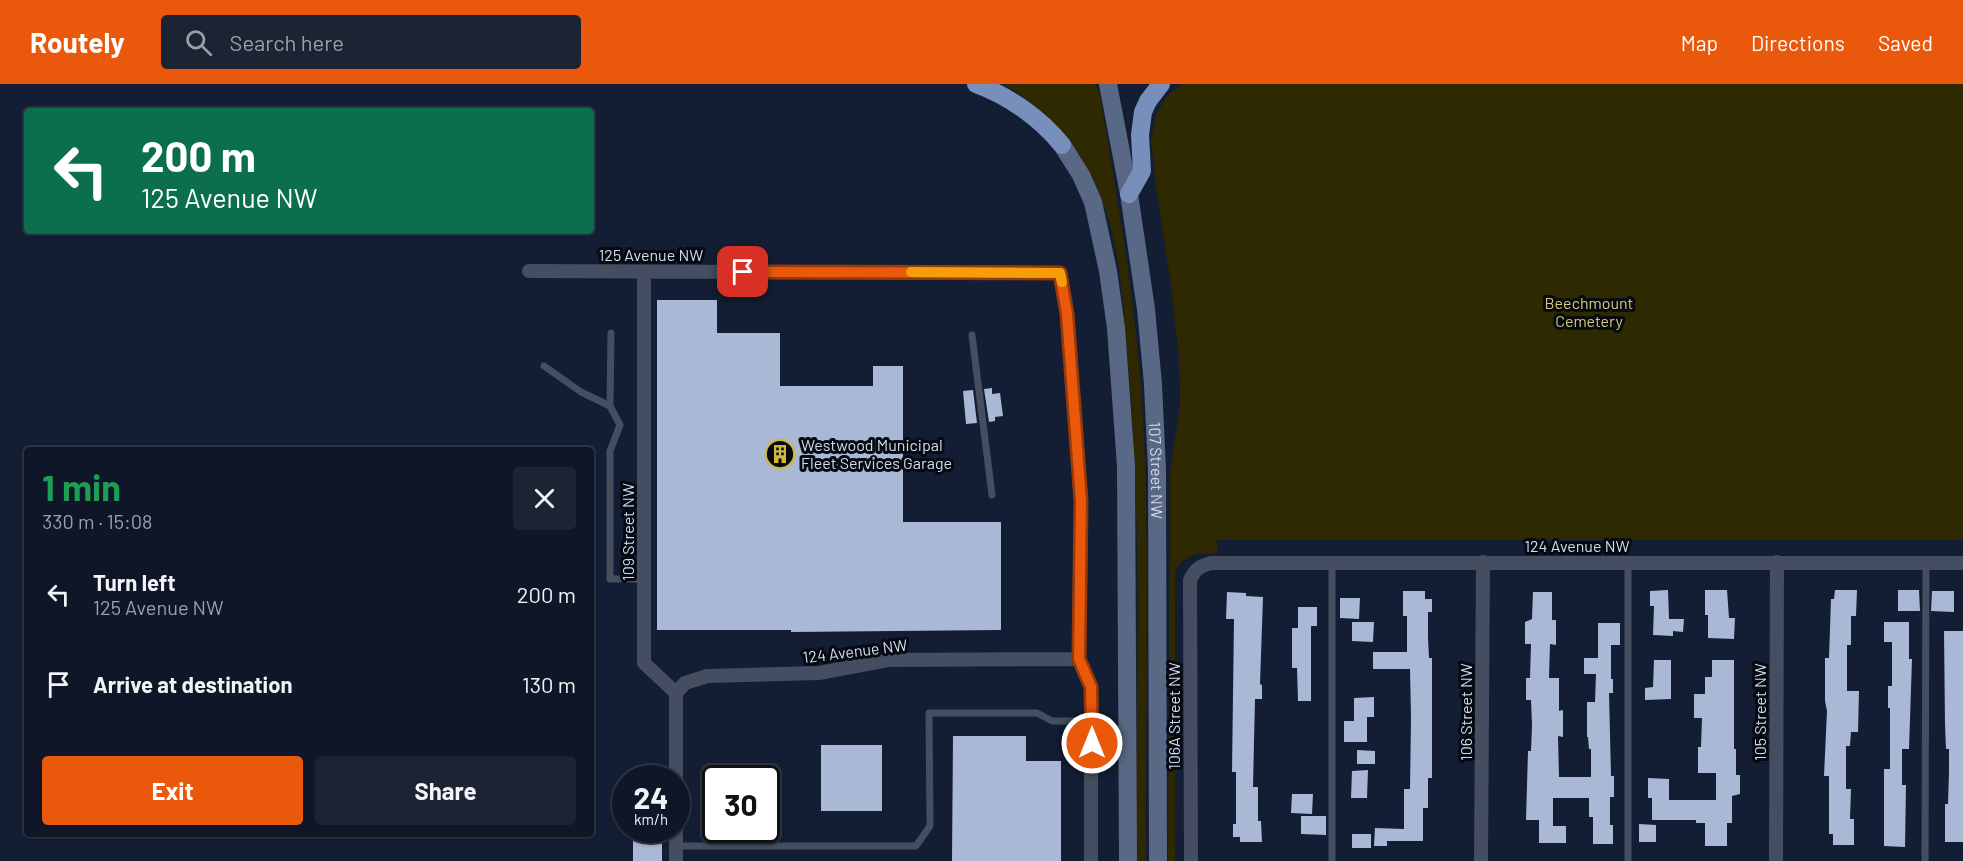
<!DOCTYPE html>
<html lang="en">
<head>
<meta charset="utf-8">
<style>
  body { margin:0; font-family:Barlow,sans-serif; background:#1c2333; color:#f1f3f6; height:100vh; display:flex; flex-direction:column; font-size:22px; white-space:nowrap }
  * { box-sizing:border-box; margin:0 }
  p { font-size:20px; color:#9b9fa7 }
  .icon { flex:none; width:33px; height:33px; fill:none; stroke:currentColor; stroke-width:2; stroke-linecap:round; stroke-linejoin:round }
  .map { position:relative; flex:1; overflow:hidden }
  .drawer { position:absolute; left:24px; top:363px; width:570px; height:390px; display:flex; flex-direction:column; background:#0e1627; border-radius:6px; box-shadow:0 2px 4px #0004,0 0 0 2px #2e3544 }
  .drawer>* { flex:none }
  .top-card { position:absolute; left:24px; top:24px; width:570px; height:126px; border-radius:6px; box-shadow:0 2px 4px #0004,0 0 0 2px #2e3544; background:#0b6e4f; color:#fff; overflow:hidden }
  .speed { position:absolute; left:612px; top:681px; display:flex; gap:12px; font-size:30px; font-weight:700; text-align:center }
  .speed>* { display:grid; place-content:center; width:78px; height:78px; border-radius:50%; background:#0e1627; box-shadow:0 2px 4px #0004,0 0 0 2px #2e3544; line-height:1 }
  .speed small { font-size:15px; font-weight:400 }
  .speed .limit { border:3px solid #111; border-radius:9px; background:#fff; color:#111 }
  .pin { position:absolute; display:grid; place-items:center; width:51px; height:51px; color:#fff; margin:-26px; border-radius:12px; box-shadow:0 3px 9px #0006 }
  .me { position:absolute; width:66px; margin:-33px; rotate:0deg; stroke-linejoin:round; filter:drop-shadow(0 0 4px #0008) }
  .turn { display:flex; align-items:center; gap:21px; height:126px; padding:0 18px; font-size:27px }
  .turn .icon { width:78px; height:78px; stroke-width:2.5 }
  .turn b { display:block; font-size:42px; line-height:51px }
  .round { display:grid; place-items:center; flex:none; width:63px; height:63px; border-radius:6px; background:#1c2333 }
  .summary { display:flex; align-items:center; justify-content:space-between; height:102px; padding:0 18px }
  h1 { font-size:36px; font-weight:700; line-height:45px; color:#1e9e55 }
  .primary-button { display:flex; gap:12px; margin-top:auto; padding:12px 18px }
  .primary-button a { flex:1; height:69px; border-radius:6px; background:#ea580c; color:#fff; font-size:24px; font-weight:700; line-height:69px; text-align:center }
  .primary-button a+a { background:#1c2333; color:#f1f3f6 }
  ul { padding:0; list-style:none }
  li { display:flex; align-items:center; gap:18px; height:90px; padding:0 18px }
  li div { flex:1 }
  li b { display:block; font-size:22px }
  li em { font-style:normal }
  header { display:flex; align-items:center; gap:36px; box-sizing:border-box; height:84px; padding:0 30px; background:#ea580c; color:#fff }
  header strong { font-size:28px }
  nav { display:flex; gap:33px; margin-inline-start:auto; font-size:21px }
  .search { width:420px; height:54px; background:#1c2333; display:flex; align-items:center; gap:15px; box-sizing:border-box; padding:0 21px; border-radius:6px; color:#9b9fa7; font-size:22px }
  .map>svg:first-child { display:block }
  .green { fill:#2f2902 }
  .building { fill:#a8b8d5 }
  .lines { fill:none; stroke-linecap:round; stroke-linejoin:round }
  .lane { stroke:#444e60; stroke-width:7 }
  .street { stroke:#444e60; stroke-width:14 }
  .secondary { stroke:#596884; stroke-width:18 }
  .highway { stroke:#778fba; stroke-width:18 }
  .route-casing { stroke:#983908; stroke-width:15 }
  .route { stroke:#ea580c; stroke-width:10 }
  .slow { stroke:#f59e0b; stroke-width:10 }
  .labels { text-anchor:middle; stroke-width:6; stroke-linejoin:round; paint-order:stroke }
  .street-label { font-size:16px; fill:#d3dceb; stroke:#050912 }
  .park-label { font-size:16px; fill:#d7c97a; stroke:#050912 }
  .poi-label { font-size:16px; fill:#d3dceb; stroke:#050912; text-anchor:start }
</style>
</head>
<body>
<header>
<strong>Routely</strong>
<div class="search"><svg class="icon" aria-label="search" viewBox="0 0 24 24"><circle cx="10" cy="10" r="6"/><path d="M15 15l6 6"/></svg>Search here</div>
<nav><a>Map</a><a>Directions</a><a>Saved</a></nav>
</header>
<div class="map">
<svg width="1963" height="777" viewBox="0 0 1963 777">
  <rect width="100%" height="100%" fill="#131e34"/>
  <path class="green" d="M1003 0H1095L1100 11C1119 125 1139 238 1144 354 1150 495 1145 636 1146 777H1136C1136 611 1143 444 1128 279 1123 226 1122 170 1103 119 1086 69 1049 26 1003 0Z
    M1183 0H1963V456H1217V469C1197 469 1187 469 1175 487V777H1168L1170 387 1180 322 1179 273 1170 194 1155 95 1151 55 1156 31 1167 12Z"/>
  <path class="building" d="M657 216H717V249H780V302H873V282H903V438H1001V546L791 548V546H657Z
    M992 304V310L1000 309 1003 332 995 333V337L989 338 984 305Z
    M973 306 977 339 966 340 963 307Z
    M1668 506 1669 535H1684L1683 548 1673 547V552L1653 551 1654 522H1650V507Z
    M1705 506H1727L1729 534H1735L1734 555 1708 554V531H1705Z
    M1835 506H1857L1856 532H1851V561H1847V607H1859L1858 648H1851L1850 662H1846V705H1851L1850 735H1854V761H1833V750H1829V692H1824L1827 627 1825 617V574H1829L1831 515H1834Z
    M1898 506H1919L1920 527H1898Z
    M1403 507H1425V515H1432V528H1428V554L1429 574H1432V694H1428V724H1423V757H1387V762H1374L1375 744 1404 745V705H1410L1411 634 1410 585H1373V568H1407V532H1403Z
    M1932 507H1954V528L1931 527Z
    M1227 508 1246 509V512L1263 513 1260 600 1262 601V615H1255L1253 703H1258V737H1261L1262 758H1240V753H1233V740H1236V688H1232L1234 535H1226Z
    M1533 508H1552V536H1556V561L1550 560 1549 594H1559V627L1563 626V653L1558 652 1559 693H1591V665H1589L1588 653H1587V618H1595L1596 590H1584V574H1598V539H1620V561H1611V595H1613V609H1609L1611 692H1614V713H1610V741H1613V760H1593V733H1589V714H1553V742H1566V759H1539V736H1526L1528 667H1531L1532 641 1531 616H1526V594H1530L1531 560H1525V538L1532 535Z
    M1340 514H1360L1359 535 1340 534Z
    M1298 523H1317V542H1311V617H1298L1297 584H1292V544H1298Z
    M1352 538H1374L1373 558 1352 557Z
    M1884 538H1909V575H1912L1909 665H1902V701H1906L1905 763 1884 762V685H1890V624H1888V602H1892V558H1884Z
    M1944 547H1963V758H1945V720H1948L1949 688V665H1946L1945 641Z
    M1654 576H1671V615L1645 616V604L1653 603Z
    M1712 576H1734V665H1736V691H1740V710L1732 712V739H1727V762H1705V739H1696V736H1652V714H1648V694L1669 695V716H1716V689H1698V663H1701L1702 634H1694V610H1705V593H1712Z
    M1374 613V633H1367V658H1344V637H1354V614Z
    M953 652H1026V677H1061V777H952Z
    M821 661H882V727H821Z
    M1357 666 1375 667V680H1357Z
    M1368 686 1367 714H1351L1352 687Z
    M1292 710H1313L1312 730 1291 729Z
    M1301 732H1326V751L1301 750Z
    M1639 740 1656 741V758H1639Z
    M633 746H662V777H633Z
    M1352 750H1371V764H1352Z"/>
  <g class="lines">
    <path class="lane" d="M972 251 992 411
      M544 282 581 308 610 322 620 341 610 367V495H644
      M610 322 611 249
      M1628 478V777
      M676 762H916L930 742 929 629H1037L1052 637H1091
      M1332 777V479
      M1925 777 1926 479"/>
    <path class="street" d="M529 187 1060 189 1067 230 1081 417 1079 575 1091 603V777
      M644 188V579L676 609V694
      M676 609 685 599 707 592 819 589 888 576 1079 575
      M676 746V777
      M1191 777 1190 496C1195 485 1200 482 1211 479H1963
      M1481 777 1483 478
      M1776 777 1777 478"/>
    <g class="secondary">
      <path id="s1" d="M1108 0 1129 110 1146 225 1153 300 1157 386 1158 777"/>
      <path d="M1062 61 1081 91 1093 118 1108 187 1116 244 1126 382 1128 777"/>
    </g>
    <path class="highway" d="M976 0C1009 12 1040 34 1062 61
      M1129 110 1142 87 1140 51 1143 28 1148 17 1161 0"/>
  </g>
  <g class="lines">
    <g class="route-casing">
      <path id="route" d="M743 188 1060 189 1067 230 1081 417 1079 575 1091 603 1092 659"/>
    </g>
    <use href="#route" class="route"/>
    <path class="slow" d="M911 188 1060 189 1062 198"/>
  </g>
  <defs>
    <g id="building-ring" transform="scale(1.5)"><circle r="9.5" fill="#050912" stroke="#ceb837" stroke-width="1.5"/><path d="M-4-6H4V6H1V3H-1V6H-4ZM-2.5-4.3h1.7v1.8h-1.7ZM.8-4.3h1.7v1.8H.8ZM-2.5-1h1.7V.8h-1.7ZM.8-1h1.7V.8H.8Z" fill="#ceb837"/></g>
  </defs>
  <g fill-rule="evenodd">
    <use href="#building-ring" x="780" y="370"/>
  </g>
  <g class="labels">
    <g class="street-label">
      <text x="651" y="177">125 Avenue NW</text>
      <text dy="6" stroke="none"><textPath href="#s1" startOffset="390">107 Street NW</textPath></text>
      <text transform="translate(628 448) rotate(-90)" y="6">109 Street NW</text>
      <text x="1577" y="468">124 Avenue NW</text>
      <text transform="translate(855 567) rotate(-7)" y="6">124 Avenue NW</text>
      <text transform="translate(1466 628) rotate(-90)" y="6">106 Street NW</text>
      <text transform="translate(1760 628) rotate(-90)" y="6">105 Street NW</text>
      <text transform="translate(1174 632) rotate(-90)" y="6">106A Street NW</text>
    </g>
    <g class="park-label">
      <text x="1589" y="225">Beechmount<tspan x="1589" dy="18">Cemetery</tspan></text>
    </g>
    <g class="poi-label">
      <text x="801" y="367">Westwood Municipal<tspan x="801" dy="18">Fleet Services Garage</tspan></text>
    </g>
  </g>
</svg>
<div class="speed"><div>24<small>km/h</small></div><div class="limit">30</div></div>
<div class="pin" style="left:743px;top:188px;background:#d93025"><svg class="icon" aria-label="arrive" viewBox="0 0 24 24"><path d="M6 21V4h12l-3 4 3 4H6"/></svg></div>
<svg class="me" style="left:1092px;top:659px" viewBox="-20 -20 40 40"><circle r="17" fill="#ea580c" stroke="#fff" stroke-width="3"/><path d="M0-11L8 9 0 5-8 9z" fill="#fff"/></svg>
<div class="top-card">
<div class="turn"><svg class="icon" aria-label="left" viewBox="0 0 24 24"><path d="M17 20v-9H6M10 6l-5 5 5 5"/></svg><div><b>200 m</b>125 Avenue NW</div></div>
</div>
<section class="drawer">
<div class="summary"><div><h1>1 min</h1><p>330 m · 15:08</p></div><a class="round"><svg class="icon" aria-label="close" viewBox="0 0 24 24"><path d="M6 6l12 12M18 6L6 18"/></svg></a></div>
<ul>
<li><svg class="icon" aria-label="left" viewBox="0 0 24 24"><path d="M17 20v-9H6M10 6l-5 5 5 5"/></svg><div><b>Turn left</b><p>125 Avenue NW</p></div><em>200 m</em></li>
<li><svg class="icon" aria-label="arrive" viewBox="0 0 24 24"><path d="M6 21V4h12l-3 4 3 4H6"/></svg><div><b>Arrive at destination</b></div><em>130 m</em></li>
</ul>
<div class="primary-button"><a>Exit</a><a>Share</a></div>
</section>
</div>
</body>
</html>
